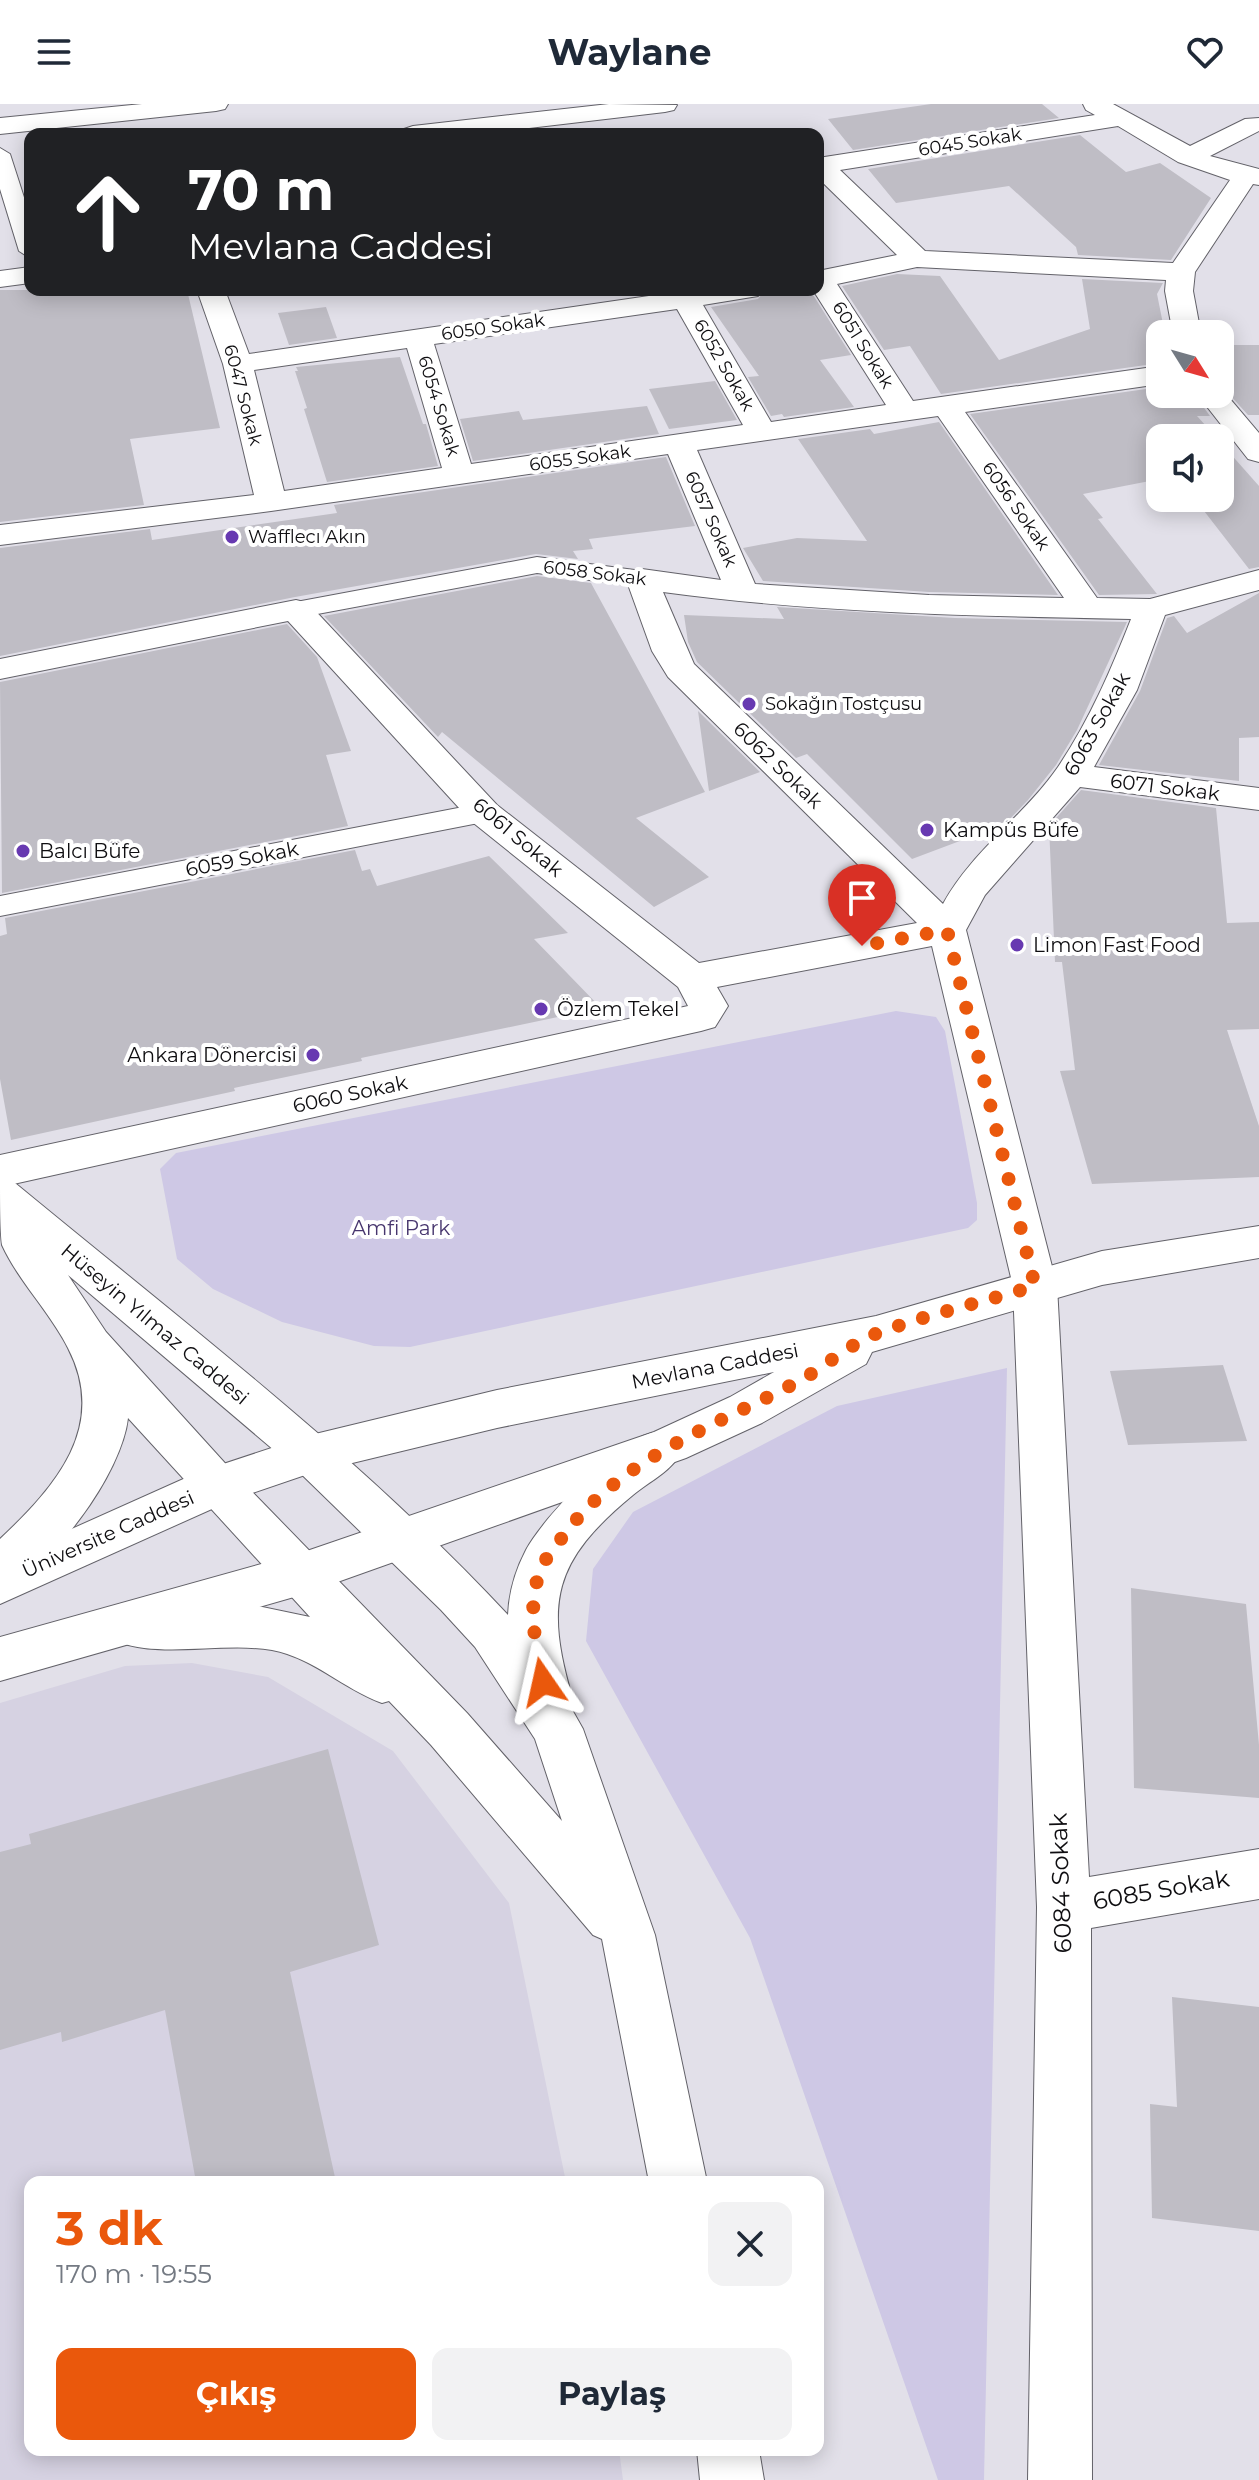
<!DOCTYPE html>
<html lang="tr">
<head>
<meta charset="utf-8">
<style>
  body { margin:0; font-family:Montserrat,sans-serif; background:#f2f2f3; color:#1f2937; height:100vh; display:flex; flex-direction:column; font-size:30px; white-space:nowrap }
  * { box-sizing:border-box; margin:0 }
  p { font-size:26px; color:#747a83 }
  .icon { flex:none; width:44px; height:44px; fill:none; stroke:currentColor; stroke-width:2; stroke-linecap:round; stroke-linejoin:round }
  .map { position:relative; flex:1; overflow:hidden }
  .side { position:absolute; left:24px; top:2072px; width:800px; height:280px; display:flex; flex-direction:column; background:#fff; border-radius:16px; box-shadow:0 4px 20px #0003 }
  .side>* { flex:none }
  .hud { position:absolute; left:24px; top:24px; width:800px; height:168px; border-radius:16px; box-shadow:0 4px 20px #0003; background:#202124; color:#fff; overflow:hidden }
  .needle { width:52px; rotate:127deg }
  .tools { position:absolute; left:1146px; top:216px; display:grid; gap:16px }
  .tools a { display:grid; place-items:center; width:88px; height:88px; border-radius:16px; background:#fff; box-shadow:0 4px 20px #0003; font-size:40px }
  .pin { position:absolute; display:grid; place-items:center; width:68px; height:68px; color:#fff; margin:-82px -34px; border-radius:50% 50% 50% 0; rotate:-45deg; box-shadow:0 0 8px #0007 }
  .pin .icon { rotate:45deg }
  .me { position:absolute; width:88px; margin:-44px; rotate:349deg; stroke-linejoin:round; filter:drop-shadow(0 0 6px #0008) }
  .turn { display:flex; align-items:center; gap:28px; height:168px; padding:0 32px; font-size:36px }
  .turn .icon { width:104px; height:104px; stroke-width:2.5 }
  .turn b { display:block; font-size:56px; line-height:68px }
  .round { display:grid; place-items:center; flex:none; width:84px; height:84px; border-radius:16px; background:#f2f2f3 }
  .summary { display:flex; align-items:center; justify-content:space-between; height:136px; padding:0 32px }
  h1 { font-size:48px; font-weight:700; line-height:60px; color:#ea580c }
  .cta { display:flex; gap:16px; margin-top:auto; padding:16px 32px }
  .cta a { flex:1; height:92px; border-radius:16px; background:#ea580c; color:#fff; font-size:32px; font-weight:700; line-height:92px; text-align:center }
  .cta a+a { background:#f2f2f3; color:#1f2937 }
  header { display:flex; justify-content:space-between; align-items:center; height:104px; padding:0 32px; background:#fff; font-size:36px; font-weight:700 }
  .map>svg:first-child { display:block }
  .built { fill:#d6d2e2 }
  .green { fill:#cec8e5 }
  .building { fill:#bfbdc5 }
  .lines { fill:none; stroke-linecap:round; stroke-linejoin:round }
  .pedestrian-casing { stroke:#636269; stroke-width:2 }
  .minor-casing { stroke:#636269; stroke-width:2 }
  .tertiary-casing { stroke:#636269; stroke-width:2 }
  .secondary-casing { stroke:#636269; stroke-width:2 }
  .pedestrian { fill:#fff; fill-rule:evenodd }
  .minor { fill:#fff; fill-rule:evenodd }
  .tertiary { fill:#fff; fill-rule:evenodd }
  .secondary { fill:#fff; fill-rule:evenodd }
  .route { stroke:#ea580c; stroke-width:14; stroke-dasharray:0 25.2 }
  .poi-dot { fill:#6739b1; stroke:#fff; stroke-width:3 }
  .labels { text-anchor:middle; stroke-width:8; stroke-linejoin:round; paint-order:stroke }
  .far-street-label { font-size:18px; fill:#0f0e11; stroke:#fff }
  .far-poi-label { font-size:18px; fill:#0f0e11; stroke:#fff; text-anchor:start }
  .street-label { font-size:20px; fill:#0f0e11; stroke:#fff }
  .poi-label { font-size:20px; fill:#0f0e11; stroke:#fff; text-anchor:start }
  .park-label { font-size:20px; fill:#47366e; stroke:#fff }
  .near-street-label { font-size:24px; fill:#0f0e11; stroke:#fff }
</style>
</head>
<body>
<header><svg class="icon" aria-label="menu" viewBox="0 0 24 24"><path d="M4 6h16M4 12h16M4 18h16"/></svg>Waylane<svg class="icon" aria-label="heart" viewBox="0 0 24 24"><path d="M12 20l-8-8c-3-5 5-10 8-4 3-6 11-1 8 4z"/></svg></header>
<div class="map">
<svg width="1259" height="2376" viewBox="0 0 1259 2376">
  <rect width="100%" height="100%" fill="#e2e0e9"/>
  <path class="built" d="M192 1559 268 1573 393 1647 509 1799 566 2078H30V2346H619L623 2376H0V1599L125 1562Z"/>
  <path class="green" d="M896 907 936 913 945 927 977 1099V1116L968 1124 410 1243 374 1242 282 1218 213 1185 177 1155 160 1065 176 1049Z
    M1007 1264 984 2376H938L750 1834 586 1537 593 1465 633 1408 837 1302Z"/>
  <path class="building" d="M931 0H1042L1059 14 853 46 828 15Z
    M1080 31 1126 68 1160 59 1211 94 1171 156 1078 151 1076 143 1009 82 896 99 868 65Z
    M897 170 940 172 999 256 1090 225 1082 175 1163 179 1157 190 1165 230H1160V259L941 290 910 242 884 246 842 182Z
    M0 186H187L220 324 130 335 144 401 0 418Z
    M765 186H810L851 251 820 256 854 303 784 313 782 310 771 312 748 273 759 272 711 203 758 195Z
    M326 203 337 234 289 241 278 209Z
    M1220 241H1259V311H1248L1220 280Z
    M400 253 423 320H426L438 362 327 378 304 305 307 304 295 267H298L296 263Z
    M715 277 737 316 669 325 649 285Z
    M1160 283V290H1194L1210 312H1197L1217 334H1160V375L1083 390 1103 414 1098 415 1157 490 1099 491 970 310Z
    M647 302 659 330 473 357 460 315 519 307 523 316Z
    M939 318 1058 491 929 488 763 477 743 444 797 434 867 437 798 335 870 325 874 330Z
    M1220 338 1259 382V463L1249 465 1194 394H1220Z
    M666 353 695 422 589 435 593 445 573 447 578 455 536 450 295 493 0 552V444L150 425 152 436 337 409 334 401Z
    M537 472 591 479 705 688 636 714 709 773 654 803 442 628 438 633 324 512Z
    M1259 489V633L1239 634V677L1099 661 1140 587 1167 514 1174 512 1187 529Z
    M777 503 955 514 1127 518 1077 626 1056 661 1028 696 1005 720 912 755 807 650 796 654 697 558 688 538 684 511 784 515Z
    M287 520 317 553 351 647 326 651 348 722 2 789 0 578Z
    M698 607 760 668 709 687Z
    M1081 686 1216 704 1227 819 1259 818V925L1227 926 1259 1022V1073L1092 1080 1060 967 1075 966 1062 858H1055L1049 722Z
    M355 746 362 767 370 765 377 782 489 752 568 829 534 835 601 904 361 954 362 957 234 984 235 987 11 1036 0 975V832L7 830 5 814Z
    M1223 1261 1247 1337 1128 1341 1110 1267Z
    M1131 1484 1246 1500 1259 1641V1694L1134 1684Z
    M328 1645 379 1841 290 1868 336 2078H196L165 1906 62 1938 61 1928 0 1946V1748L31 1740 29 1730Z
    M1172 1893 1259 1903V2127L1152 2114 1150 2000 1177 2003Z"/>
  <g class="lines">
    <g class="pedestrian-casing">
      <path id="pedestrian" d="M0 44 10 50 30 112V154L19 147 0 85Z
        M537 453 642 467 651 469 655 475 651 481 642 483 537 469 296 514 286 512 283 506 286 500 296 498Z
        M484 699 494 702 499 709 494 716 0 812V792Z"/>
    </g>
    <g class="minor-casing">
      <path id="minor" d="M142 0H228L225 5 216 7 0 30V14Z
        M609 0 677 1 674 6 665 8 479 30H400L404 25 413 22Z
        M1083 0H1113L1190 42 1245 15 1259 14V27L1210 52 1259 65V81L1253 80 1195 168 1193 187 1201 230H1173L1165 187 1166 176 917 163 837 180 913 297 1160 262V280L965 308 1097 494 1150 495 1259 466V486L1165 511 1137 586 1094 663 1259 684V706L1080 683 985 791 966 826 1057 1182 1089 1773 1259 1745V1795L1091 1824 1092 2376H1028L1037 1803 1013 1182 932 842 717 883 728 902 715 923 701 927 0 1083V1051L688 902 678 883 471 717 288 517 0 575V555L296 496 308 499 497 701 699 859 917 819 668 573 652 547 626 475 631 468 642 465 721 476 668 350 271 407 0 441V421L254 391 223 260 197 186H225L249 250 690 186H762L758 192 703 201 771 318 886 301 813 186H818V167L897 151 818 74V54L1095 11 1086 6ZM1118 22 1178 58 1230 76 1173 159 925 147 840 66ZM677 205 743 321 471 360 434 240ZM407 244 442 364 284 387 254 266ZM938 312 1064 494 929 491 755 480 697 346ZM663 488C818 509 974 512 1131 515 1111 566 1089 617 1058 663 1024 712 972 747 943 800L694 560Z
        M30 163V179L0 183V167Z
        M1220 283 1259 329V358L1248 355 1197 290H1220Z"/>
    </g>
    <g class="tertiary-casing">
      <path id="tertiary" d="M0 1074 15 1079C183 1218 359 1351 508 1511 509 1488 515 1467 526 1446 543 1414 620 1331 658 1328 663 1328 670 1332 675 1333L682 1347C672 1367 650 1377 633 1391 553 1457 544 1498 573 1596L570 1602 583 1625 655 1831 707 2078H649L602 1835 593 1831 431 1641 389 1597 382 1599C343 1585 314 1554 272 1546 223 1538 161 1554 119 1538L111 1523 119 1508 136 1501 248 1500 310 1513 128 1314C122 1369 52 1466 0 1485V1435C55 1383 109 1323 68 1244 50 1208 19 1178 2 1141 0 1128 0 1090 0 1074ZM68 1171 295 1364 441 1506 475 1543 535 1635 562 1717 467 1609 233 1368 106 1228Z
        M697 2346H759L764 2376H700Z"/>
    </g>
    <g class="secondary-casing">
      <path id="secondary" d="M1259 1122V1154L1102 1181 872 1248 866 1260 762 1319 686 1354 301 1491 0 1577V1533L301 1449 654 1328 730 1293 774 1268 497 1324 311 1369 232 1396 0 1500V1457L199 1368 311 1331 497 1286 876 1212 1102 1147Z"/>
    </g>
    <use href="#pedestrian" class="pedestrian"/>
    <use href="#minor" class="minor"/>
    <use href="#tertiary" class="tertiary"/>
    <use href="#secondary" class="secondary"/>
  </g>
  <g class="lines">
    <path class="route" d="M543 1578C536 1541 526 1501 541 1465 545 1454 555 1444 561 1435 620 1353 716 1322 801 1276 826 1262 851 1239 878 1229 929 1210 983 1198 1035 1182L947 826 862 842"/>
  </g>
  <g class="poi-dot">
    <circle cx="232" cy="433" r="8"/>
    <circle cx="749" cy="600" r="8"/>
    <circle cx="927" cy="726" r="8"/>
    <circle cx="23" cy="747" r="8"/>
    <circle cx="1017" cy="841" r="8"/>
    <circle cx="541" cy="905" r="8"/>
    <circle cx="313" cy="951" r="8"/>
  </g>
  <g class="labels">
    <g class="far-street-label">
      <text transform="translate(970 38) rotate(-9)" y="6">6045 Sokak</text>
      <text transform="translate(493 223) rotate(-8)" y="6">6050 Sokak</text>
      <text transform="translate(863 241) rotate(58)" y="6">6051 Sokak</text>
      <text transform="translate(724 261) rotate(60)" y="6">6052 Sokak</text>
      <text transform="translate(243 291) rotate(75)" y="6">6047 Sokak</text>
      <text transform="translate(439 302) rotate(73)" y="6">6054 Sokak</text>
      <text transform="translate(580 354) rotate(-8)" y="6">6055 Sokak</text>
      <text transform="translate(1016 402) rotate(55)" y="6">6056 Sokak</text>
      <text transform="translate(711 415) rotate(66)" y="6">6057 Sokak</text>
      <text transform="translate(595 469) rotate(7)" y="6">6058 Sokak</text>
    </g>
    <g class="far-poi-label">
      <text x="248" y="439">Wafflecı Akın</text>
      <text x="765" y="606">Sokağın Tostçusu</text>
    </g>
    <g class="street-label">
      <text transform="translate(1097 620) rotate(-61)" y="7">6063 Sokak</text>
      <text transform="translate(778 661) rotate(44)" y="7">6062 Sokak</text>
      <text transform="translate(1165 683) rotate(7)" y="7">6071 Sokak</text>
      <text transform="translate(518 733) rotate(40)" y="7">6061 Sokak</text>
      <text transform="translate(242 755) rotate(-11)" y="7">6059 Sokak</text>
      <text transform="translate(350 990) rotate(-12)" y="7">6060 Sokak</text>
      <text transform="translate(155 1220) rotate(40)" y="7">Hüseyin Yılmaz Caddesi</text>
      <text transform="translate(715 1262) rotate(-11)" y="7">Mevlana Caddesi</text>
      <text transform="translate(108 1430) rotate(-24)" y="7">Üniversite Caddesi</text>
    </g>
    <g class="poi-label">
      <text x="943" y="733">Kampüs Büfe</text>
      <text x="39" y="754">Balcı Büfe</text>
      <text x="1033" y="848">Limon Fast Food</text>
      <text x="557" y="912">Özlem Tekel</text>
      <text x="297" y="958" text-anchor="end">Ankara Dönercisi</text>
    </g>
    <g class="park-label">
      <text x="401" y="1131">Amfi Park</text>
    </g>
    <g class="near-street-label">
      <text transform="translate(1061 1779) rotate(-92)" y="8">6084 Sokak</text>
      <text transform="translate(1161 1786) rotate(-10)" y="8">6085 Sokak</text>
    </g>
  </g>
</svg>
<div class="tools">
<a><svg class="needle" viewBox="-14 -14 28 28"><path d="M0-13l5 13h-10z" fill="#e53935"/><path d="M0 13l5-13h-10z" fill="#747a83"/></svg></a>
<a><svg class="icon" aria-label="sound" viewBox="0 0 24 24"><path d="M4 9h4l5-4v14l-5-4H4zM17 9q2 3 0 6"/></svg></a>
</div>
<div class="pin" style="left:862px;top:842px;background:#d93025"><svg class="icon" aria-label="arrive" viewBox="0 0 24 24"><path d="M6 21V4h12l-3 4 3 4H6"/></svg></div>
<svg class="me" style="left:543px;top:1578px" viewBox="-20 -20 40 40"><path d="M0-17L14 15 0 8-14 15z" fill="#ea580c" stroke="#fff" stroke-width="4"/></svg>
<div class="hud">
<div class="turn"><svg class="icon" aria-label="ahead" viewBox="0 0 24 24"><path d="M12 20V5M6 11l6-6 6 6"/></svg><div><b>70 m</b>Mevlana Caddesi</div></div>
</div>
<section class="side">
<div class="summary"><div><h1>3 dk</h1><p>170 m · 19:55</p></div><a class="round"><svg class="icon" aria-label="close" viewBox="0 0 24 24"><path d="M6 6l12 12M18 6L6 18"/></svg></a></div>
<div class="cta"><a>Çıkış</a><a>Paylaş</a></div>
</section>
</div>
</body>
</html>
